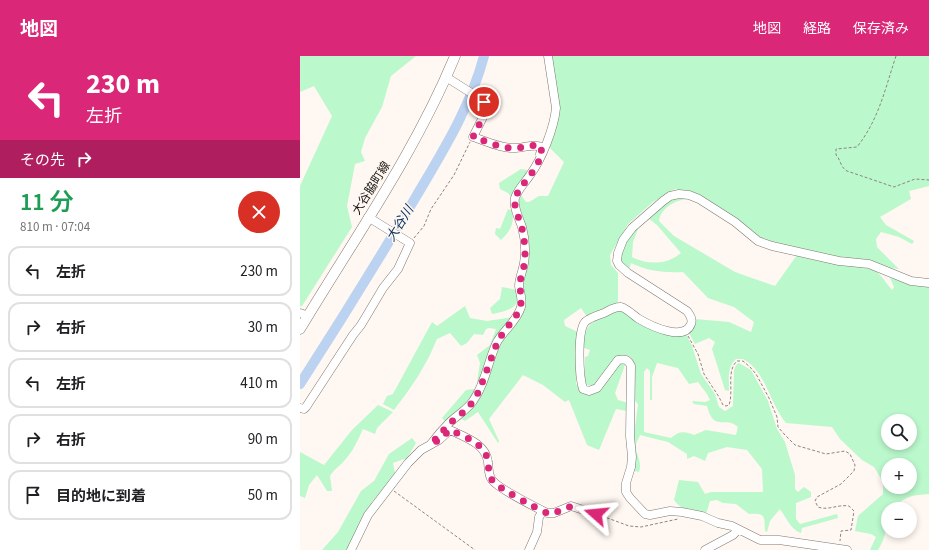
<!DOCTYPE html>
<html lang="ja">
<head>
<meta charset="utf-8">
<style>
  body { margin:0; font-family:"Source Sans 3","Noto Sans JP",sans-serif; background:#f6f6f6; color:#202124; height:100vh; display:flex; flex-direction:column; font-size:15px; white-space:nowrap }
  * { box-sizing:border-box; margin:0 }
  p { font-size:13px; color:#757577 }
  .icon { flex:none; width:22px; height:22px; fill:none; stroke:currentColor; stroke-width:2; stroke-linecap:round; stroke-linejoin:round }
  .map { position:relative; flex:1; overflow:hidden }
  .details { display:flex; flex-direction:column; background:#fff; width:300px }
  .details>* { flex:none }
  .guide { background:#db2777; color:#fff; overflow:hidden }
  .fabs { position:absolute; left:581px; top:358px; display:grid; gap:8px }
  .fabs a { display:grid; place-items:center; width:36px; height:36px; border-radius:50%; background:#fff; box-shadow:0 2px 6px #0003; font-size:20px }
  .pin { position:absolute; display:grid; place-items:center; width:34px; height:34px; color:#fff; margin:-17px; border:2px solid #fff; border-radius:50%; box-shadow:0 1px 4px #0007 }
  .me { position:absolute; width:44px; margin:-22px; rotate:288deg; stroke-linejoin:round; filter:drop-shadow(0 0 3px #0008) }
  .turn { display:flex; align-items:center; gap:14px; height:84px; padding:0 20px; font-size:18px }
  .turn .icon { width:52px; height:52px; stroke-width:2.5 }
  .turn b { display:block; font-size:28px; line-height:34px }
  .then { display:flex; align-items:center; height:38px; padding:0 20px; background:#0003; gap:8px; font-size:15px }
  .round { display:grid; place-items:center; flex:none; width:42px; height:42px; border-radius:21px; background:#f6f6f6 }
  .summary { display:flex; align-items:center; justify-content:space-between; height:68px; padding:0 20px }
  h1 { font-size:24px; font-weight:600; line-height:30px; color:#1e9e55 }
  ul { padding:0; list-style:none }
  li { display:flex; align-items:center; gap:12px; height:50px; margin:0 8px 6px; padding:0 12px; border:2px solid #e0e0e0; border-radius:12px }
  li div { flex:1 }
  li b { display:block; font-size:15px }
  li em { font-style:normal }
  header { display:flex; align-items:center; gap:24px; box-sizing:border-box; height:56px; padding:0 20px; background:#db2777; color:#fff }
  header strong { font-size:19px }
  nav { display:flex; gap:22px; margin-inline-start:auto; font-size:14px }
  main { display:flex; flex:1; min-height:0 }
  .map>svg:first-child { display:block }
  .green { fill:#bbf8cc; fill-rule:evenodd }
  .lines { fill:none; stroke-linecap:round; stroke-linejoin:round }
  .river { stroke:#bbd2f1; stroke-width:10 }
  .minor-casing { stroke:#7f7770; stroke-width:9 }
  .major-casing { stroke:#7f7770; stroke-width:11 }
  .path { stroke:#8b8581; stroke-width:1; stroke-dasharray:3 2; stroke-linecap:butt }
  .minor { stroke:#fff; stroke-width:8 }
  .major { stroke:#fff; stroke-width:10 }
  .route { stroke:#db2777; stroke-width:7; stroke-dasharray:0 12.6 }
  .labels { text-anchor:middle; stroke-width:3; stroke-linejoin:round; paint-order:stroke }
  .street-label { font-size:12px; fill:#191613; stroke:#fff7f1 }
  .water-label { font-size:13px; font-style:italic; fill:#0e3362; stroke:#fff7f1 }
</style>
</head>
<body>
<header>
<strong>地図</strong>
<nav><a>地図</a><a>経路</a><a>保存済み</a></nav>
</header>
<main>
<section class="details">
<div class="guide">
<div class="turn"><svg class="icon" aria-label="left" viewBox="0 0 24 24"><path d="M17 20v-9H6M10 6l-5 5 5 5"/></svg><div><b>230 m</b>左折</div></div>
<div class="then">その先<svg class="icon" aria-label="right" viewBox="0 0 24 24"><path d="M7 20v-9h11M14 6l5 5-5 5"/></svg></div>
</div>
<div class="summary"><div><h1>11 分</h1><p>810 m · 07:04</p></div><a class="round" style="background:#d93025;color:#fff"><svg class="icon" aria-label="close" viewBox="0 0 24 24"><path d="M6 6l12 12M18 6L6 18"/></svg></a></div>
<ul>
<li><svg class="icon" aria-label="left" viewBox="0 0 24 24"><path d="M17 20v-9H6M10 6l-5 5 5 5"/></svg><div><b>左折</b></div><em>230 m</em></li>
<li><svg class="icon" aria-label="right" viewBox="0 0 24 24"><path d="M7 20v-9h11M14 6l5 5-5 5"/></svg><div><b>右折</b></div><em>30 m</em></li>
<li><svg class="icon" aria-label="left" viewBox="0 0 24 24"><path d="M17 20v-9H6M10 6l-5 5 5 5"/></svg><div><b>左折</b></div><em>410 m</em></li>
<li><svg class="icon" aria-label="right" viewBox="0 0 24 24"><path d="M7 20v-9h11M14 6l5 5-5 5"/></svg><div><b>右折</b></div><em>90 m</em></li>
<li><svg class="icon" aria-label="arrive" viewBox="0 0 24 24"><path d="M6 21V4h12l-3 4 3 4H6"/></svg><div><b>目的地に到着</b></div><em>50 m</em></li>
</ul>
</section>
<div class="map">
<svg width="629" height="494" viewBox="0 0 629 494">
  <rect width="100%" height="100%" fill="#fff7f1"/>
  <path class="green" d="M0 0H116L91 20 82 51 65 82 61 96 65 105 55 108 47 150 52 171 2 250H0V130L32 60 14 30 0 36Z
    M252 0H629V130L609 135 611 143 580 161 586 169 614 185 612 188 599 181 581 176 576 183 577 191 599 213 591 212 568 205 539 202 470 185 460 181 400 139 375 133 353 146 328 168 310 199 311 209 318 217V245L316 248 287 261 281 252 264 264 265 270 278 276 276 328 282 336 291 339 300 332 319 306 325 309 315 337 318 344 328 347 327 355 316 353 299 394 287 389 269 344 265 346 243 329 223 319 189 363 199 385 198 387 178 356 165 365 162 363 150 371 142 362 166 334 183 332 201 284 218 265 225 251 223 227 230 194 223 161 218 146 221 139 226 146H229L239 140H248L264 106 250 92V82L259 55 251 6Z
    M221 113 227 114 228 119 212 142 208 137 200 133 199 127Z
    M379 140 390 143C377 143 361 151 359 165L374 180 435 216 475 230 497 199 575 214 581 220 592 234 594 231 590 222 629 231V438C613 439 604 440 594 453H588C588 468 586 481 578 494H570L576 481 571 478 555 475 558 460 583 438V426L574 411 562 404 540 383 532 371 486 367C470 348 466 315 443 303H436C427 311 429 323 429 335L425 334 412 293 415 286 409 282 395 288 389 277 395 263 429 266 451 276 454 266 434 251 408 242 383 216C365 217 347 215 331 207L329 213 320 205 324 187 340 168 333 186 332 201C348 209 367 209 381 197L357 169 348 162 366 145ZM588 365H610V387H588ZM588 409H610V431H588Z
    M208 153 212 155C215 166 210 176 201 184L195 178 196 172 200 173Z
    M202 231 217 234 220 242C214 254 204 256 192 258L190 252 200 243Z
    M165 250 170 262 187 265 213 261 181 326H177L180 307 177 299 190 289 196 273 189 272 186 273 183 279 174 278 167 287 161 290 150 277 137 283C125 312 113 329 94 354L83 348 87 340 93 338 132 266 137 270Z
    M315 254 323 255C338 263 369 284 386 278L392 290 401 318 415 338 419 351 425 355 433 350 434 314 436 309 439 307 451 314 468 345 477 373 485 386 495 419V433L498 436 504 431 511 436V441L496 447V463L500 468 537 458 538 462 502 472 501 477C491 474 486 461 480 453L470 465 467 476 465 475C464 461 467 457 449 458L436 448 423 447 417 444 410 445 406 458C394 456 381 454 374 444L379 424 398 426 405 438 411 436H463L462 413 447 394 427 391 408 397 405 405 394 400 387 403V398L368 386 340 379C339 382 337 385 336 388 335 399 343 405 339 416L334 415V380L338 348 335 345 333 307 331 301 326 299 316 301 295 330 287 329 285 326V301L288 300 290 294 284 292C282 267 296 264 315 254ZM357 307 378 312 389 328 398 326 407 338 410 344 405 346 392 345 394 348 407 350C414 377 425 359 438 371L436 379 406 374 394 379C384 375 379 375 371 382L344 376V316L347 312 350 315V344H352V321Z
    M78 349 93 356 77 372 75 378 63 373C58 384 53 395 45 404 40 410 35 412 30 420L32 435H27L17 419 9 429 5 442 0 440V396L24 409 52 374Z
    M112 382 116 387 107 402 93 407 95 417 72 446 47 494H22L38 476 61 435 74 425 89 398Z"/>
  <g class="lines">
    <path class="river" d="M0 328C40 266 79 203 117 139 143 95 171 50 184 0"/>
    <g class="minor-casing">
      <path id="minor" d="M146 21 176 40 187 49V53L173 81C186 85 202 93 216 92 225 92 233 87 242 91L240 98
        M0 257 8 260
        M0 352 4 353 6 351 53 279 61 269 83 232 98 213 110 187 68 161
        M131 388C137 380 143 373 149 367 157 359 167 354 173 345 186 327 188 304 197 286 204 274 217 265 221 251 223 243 220 238 219 230 219 223 223 214 224 207 226 195 225 182 222 171 219 162 213 151 215 142 218 133 225 127 230 119 242 103 254 72 256 52L248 0
        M51 494 68 459 108 407 121 394 139 384 150 374C165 381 186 388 188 406 189 413 188 419 192 424 199 433 235 451 247 457H254L271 450 296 458
        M229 494 237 476 239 461 243 455
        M405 494 433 479 438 474
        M547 494 479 484H460L432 470 418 467 402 460 382 456 370 455 350 459 345 458 330 442 326 436V427L331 411 332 401 330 380 331 310C328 303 325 303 318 304L297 332 289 335 283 333C279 321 277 276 285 266 289 262 298 259 304 257 310 254 315 250 321 251 328 253 334 260 339 263 351 270 384 286 391 268 393 263 390 259 387 255L328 217 319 209 317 205 318 197 323 184 332 172 363 145 370 140 379 138 389 139 399 143 435 166 458 185 472 190 539 205 569 208 611 225 629 227"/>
    </g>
    <g class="major-casing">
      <path id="major" d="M0 273C54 183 115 97 155 0"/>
    </g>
    <path class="path" d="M596 0C585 33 579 63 557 91L536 93V99C541 104 540 111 547 115L594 131 615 123 629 124
      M114 182 124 170 131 153 154 119 170 86
      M388 280 398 298 404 318 419 341 423 349 426 350 429 349C434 335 426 315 437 305H443L450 311 456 318 469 342 477 361 478 371 485 379 495 389 526 398 545 395 550 398 555 409 554 415 541 428 517 441 515 445 518 451C528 455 538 448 549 450L554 455 551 474 541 475 540 485
      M94 435 175 494
      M302 460 329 470 341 471 378 463"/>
    <use href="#minor" class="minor"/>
    <use href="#major" class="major"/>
  </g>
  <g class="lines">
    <path class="route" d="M184 46 187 53 173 81C186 85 202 93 216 92 225 92 233 87 242 91V93L238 101 239 105 230 120 220 132 215 142V151L222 172 225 190V206L219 229 222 242 220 252 215 262 204 275 197 287 179 335 174 344 167 353 150 367 131 388 139 384 150 374C165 381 186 388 188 406 189 413 188 419 192 424 199 433 236 452 247 457H254L272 450 296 458"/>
  </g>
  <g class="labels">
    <g class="street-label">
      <text transform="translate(71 132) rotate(-58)" y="4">大谷脇町線</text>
    </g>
    <g class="water-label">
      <text transform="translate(99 167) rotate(-58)" y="5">大谷川</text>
    </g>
  </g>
</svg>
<div class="fabs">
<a><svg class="icon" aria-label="search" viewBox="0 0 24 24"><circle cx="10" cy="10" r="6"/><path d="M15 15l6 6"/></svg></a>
<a>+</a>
<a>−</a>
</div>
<div class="pin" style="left:184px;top:46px;background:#d93025"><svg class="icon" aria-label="arrive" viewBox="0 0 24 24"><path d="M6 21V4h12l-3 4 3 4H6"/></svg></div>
<svg class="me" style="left:296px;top:458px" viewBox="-20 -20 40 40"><path d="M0-17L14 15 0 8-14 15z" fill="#db2777" stroke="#fff" stroke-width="4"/></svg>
</div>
</main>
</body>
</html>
